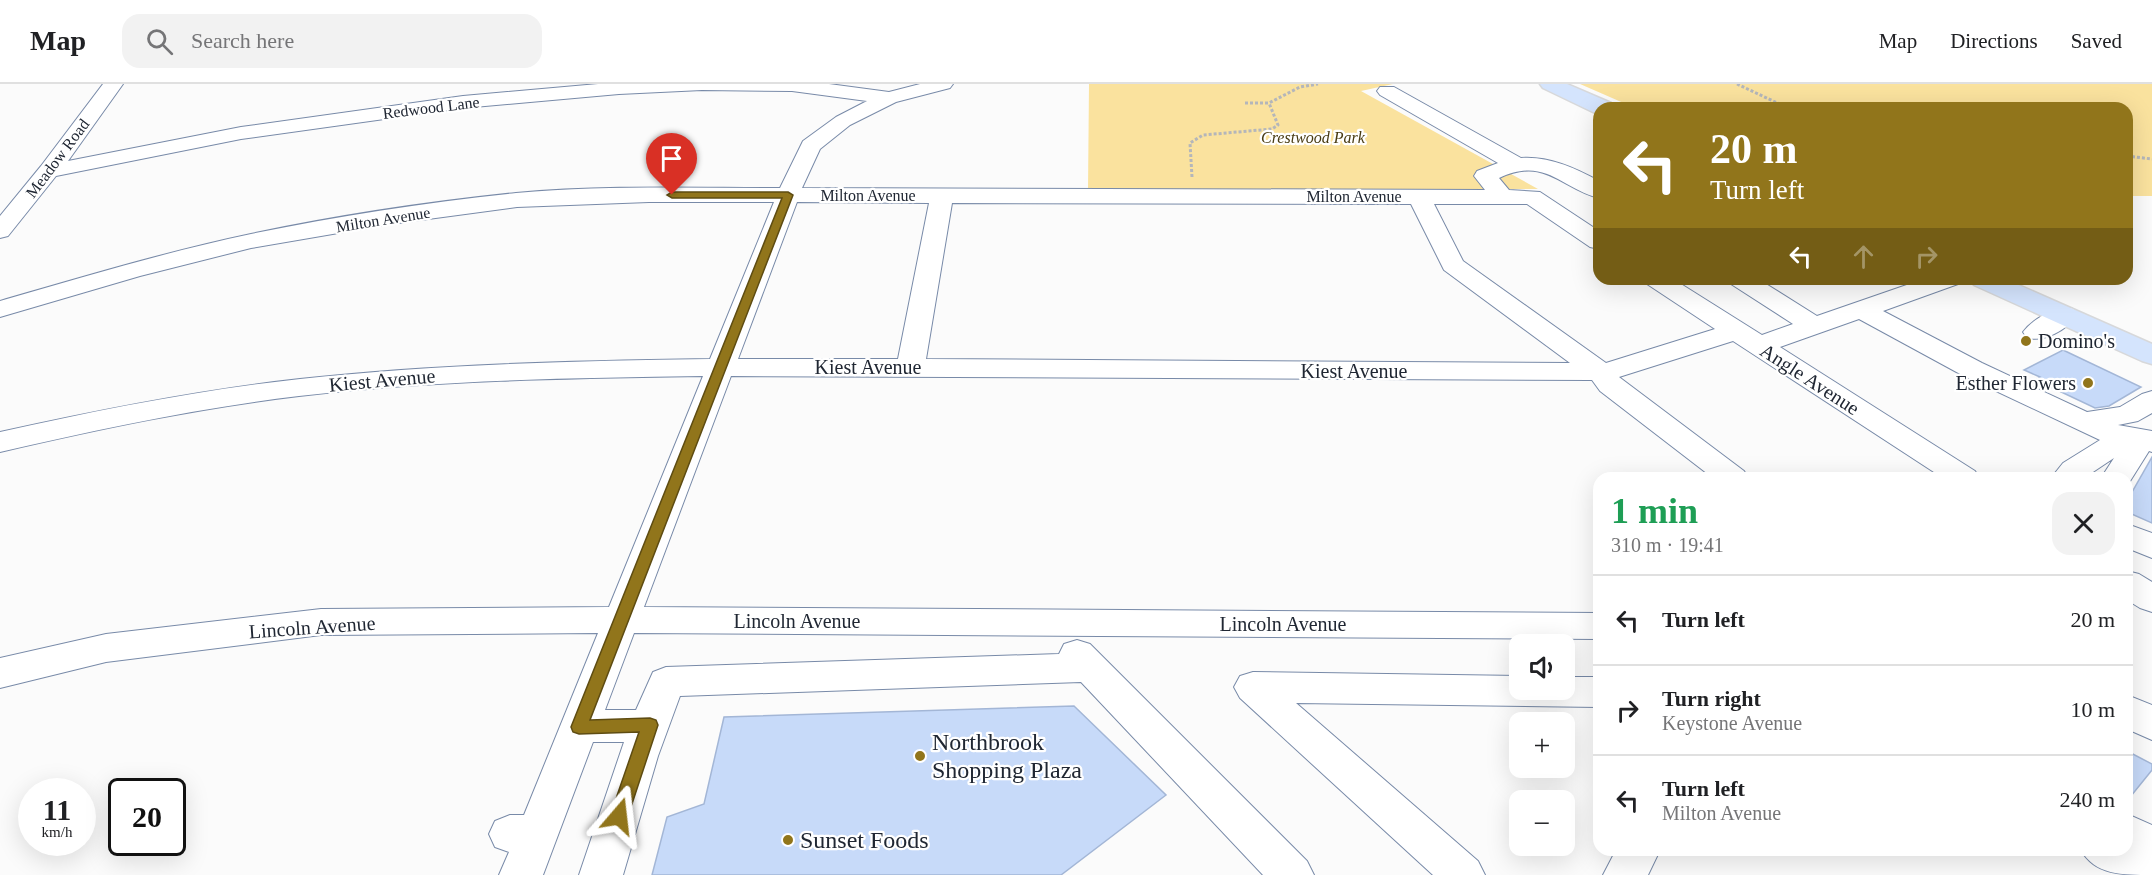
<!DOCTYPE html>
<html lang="en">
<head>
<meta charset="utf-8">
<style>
  body { margin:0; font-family:Georgia,serif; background:#f2f2f2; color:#202124; height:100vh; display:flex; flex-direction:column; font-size:22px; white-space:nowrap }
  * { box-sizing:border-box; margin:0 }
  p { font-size:20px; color:#757577 }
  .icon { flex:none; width:33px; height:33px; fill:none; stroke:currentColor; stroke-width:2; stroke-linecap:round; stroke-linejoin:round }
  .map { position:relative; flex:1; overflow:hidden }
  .panel { position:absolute; left:1593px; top:388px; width:540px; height:384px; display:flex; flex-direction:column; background:#fff; border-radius:18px; box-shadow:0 6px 24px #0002 }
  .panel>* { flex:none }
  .guide { position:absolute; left:1593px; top:18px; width:540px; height:183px; border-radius:18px; box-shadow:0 6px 24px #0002; background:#91751b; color:#fff; overflow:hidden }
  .controls { position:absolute; left:1509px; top:550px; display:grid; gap:12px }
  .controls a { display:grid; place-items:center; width:66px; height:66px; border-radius:12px; background:#fff; box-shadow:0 6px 24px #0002; font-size:30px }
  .speed { position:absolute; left:18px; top:694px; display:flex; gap:12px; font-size:30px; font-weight:700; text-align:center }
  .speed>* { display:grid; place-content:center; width:78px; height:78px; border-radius:50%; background:#fff; box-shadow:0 6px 24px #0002; line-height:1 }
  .speed small { font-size:15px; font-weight:400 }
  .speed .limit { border:3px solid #111; border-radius:9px; background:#fff; color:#111 }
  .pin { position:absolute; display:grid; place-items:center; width:51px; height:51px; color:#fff; margin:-62px -26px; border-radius:50% 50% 50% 0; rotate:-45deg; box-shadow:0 0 6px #0007 }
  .pin .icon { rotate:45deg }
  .me { position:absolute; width:66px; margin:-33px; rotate:17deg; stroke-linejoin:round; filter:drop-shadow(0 0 4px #0008) }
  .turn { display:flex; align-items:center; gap:21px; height:126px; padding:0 18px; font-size:27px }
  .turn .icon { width:78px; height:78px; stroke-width:2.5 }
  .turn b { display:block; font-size:42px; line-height:51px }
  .lanes { display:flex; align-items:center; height:57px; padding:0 18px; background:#0003; justify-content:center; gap:30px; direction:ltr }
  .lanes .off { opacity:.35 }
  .round { display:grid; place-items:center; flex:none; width:63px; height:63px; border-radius:18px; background:#f2f2f2 }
  .overview { display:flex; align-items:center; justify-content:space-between; height:102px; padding:0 18px }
  h1 { font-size:36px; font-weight:700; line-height:45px; color:#1e9e55 }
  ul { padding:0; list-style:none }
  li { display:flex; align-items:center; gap:18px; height:90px; padding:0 18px; border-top:2px solid #e0e0e0 }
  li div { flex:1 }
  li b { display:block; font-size:22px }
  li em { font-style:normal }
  header { display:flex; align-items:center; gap:36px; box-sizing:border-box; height:84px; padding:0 30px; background:#fff; border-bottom:2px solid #e0e0e0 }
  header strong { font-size:28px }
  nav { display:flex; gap:33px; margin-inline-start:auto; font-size:21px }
  .search { width:420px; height:54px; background:#f2f2f2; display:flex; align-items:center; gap:15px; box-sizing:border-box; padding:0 21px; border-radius:18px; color:#757577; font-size:22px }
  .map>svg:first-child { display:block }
  .green { fill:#fae29e }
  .building { fill:#c7daf9; stroke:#a3b6d6; stroke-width:1.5 }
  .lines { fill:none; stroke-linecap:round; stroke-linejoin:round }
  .minor-casing { stroke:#788aa8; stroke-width:2 }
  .major-casing { stroke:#d7d8da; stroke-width:3 }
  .path { stroke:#b4b6ba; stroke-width:3; stroke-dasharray:3 2; stroke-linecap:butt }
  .minor { fill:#fff; fill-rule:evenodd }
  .major { fill:#d4e4fd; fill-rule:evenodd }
  .route { fill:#91751b; stroke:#5e4c12; stroke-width:1.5 }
  .poi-dot { fill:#91751b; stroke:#fff; stroke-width:2 }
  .labels { text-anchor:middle; stroke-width:4.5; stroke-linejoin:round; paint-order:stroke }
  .far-street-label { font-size:16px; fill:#202733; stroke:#fff }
  .far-park-label { font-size:16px; font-style:italic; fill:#483b12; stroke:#fff }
  .poi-label { font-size:20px; fill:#202733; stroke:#fff; text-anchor:start }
  .street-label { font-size:20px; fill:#202733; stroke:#fff }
  .near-poi-label { font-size:24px; fill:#202733; stroke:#fff; text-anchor:start }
</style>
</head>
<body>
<header>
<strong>Map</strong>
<div class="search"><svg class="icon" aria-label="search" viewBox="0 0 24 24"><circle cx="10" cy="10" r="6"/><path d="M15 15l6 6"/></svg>Search here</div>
<nav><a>Map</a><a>Directions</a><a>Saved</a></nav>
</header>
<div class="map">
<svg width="2152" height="791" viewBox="0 0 2152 791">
  <rect width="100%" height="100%" fill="#fbfbfb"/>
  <path class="green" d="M1089 0H1393L1361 7 1538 105H1088Z
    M1580 0H2152V112H2127V24H1635Z"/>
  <path class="building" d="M2063 266 2141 303 2109 322 2095 324 2036 296 2040 293 2024 286Z
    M2152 373V439L2127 428V417Z
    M1074 622 1166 711 1061 791H652L667 733 704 720 724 633Z
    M2127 667 2152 680V686L2127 717Z"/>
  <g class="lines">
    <g class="minor-casing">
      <path id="minor" d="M103 0H123L68 77 241 43 463 12 598 0H829L889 8 920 0H953L950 4 896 18 850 41 820 65 802 104 1485 106 1474 92 1477 87 1498 79 1380 11 1377 7 1380 3H1394L1521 74C1549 72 1575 84 1599 97V114C1560 104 1546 72 1499 94L1509 106 1540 108 1599 147V165L1590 163 1527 120H1434L1463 177 1606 279 1715 245 1647 200 1643 195H1673L1762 251 1793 240 1731 200 1727 195H1758L1817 232 1924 195H1962L1958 200 1883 227 1982 279 2087 328 2120 323 2142 310 2152 307V329L2138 337 2118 341 2152 347V368L2149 367 2127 402V394H2101L2114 374 2084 394H2051L2063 379 2100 356 1962 291 1859 235 1780 263 1975 387 1979 394H1943L1733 257 1619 293 1744 387 1748 394H1713L1600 307 1592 296 731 292 644 523 1599 529V555L634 549 605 626H636L653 588 666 583 1059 570 1064 560 1077 556 1090 560 1307 777 1314 791H1263L1081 598 680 612 658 672 623 791H579L624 658H593L543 791H499L509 768 495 763 489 750 495 737 510 731H524L598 549 321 551 106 578 0 604V574L106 550 321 525 609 523 703 292C568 294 433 296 299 312 198 324 99 345 0 368V348C99 326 199 306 300 295 436 280 573 277 710 275L774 118H649L517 123 391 140 251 164 140 192 0 233V217C83 193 166 168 251 150 336 132 429 118 516 109 603 101 692 104 780 104L803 57 836 33 867 17 792 7 702 6 619 10 463 24 241 55 56 92 8 152 0 154V132L41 82ZM797 118 929 119 898 275H738ZM952 119 1411 120 1444 186 1570 279 926 275Z
        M2064 223 2073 225 2077 231C2067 246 2045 258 2027 254L2023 248C2032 236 2050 226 2064 223Z
        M2127 440 2152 449V474L2127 464Z
        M2127 487 2139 490 2152 498V528L2140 524 2127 516Z
        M1253 588 1520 592V606H1564V593H1599V623L1296 619 1478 777 1485 791H1433L1240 614 1234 603 1240 592Z
        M2127 611 2152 621V656L2127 645Z
        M2127 730 2152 741V791C2122 791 2095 791 2081 766H2127Z
        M1616 766H1660L1648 791H1603Z"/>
    </g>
    <g class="major-casing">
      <path id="major" d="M1540 0H1567L1611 19 1614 24H1599V29H1595L1543 4Z
        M1970 195H2005L2152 260V280L2142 277 1974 201Z"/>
    </g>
    <path class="path" d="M1737 0 1788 24
      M1245 19H1269L1300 3 1318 0
      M2127 72 2152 75
      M1192 93 1190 59 1203 51 1272 45 1278 41 1269 19"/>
    <use href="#minor" class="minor"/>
    <use href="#major" class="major"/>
  </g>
  <path class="route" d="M788 108 793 111 590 636 650 634 656 636 658 641 628 732 625 737 619 740 613 737 610 732 639 648 579 650 573 648 571 643 782 114H672L667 111 672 108Z"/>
  <g class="poi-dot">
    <circle cx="2026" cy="257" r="6"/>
    <circle cx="2088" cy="299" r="6"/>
    <circle cx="920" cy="672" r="6"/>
    <circle cx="788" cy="756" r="6"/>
  </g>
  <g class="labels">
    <g class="far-street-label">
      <text transform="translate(431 23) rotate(-7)" y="6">Redwood Lane</text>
      <text transform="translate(57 74) rotate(-53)" y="6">Meadow Road</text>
      <text x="868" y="117">Milton Avenue</text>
      <text x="1354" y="118">Milton Avenue</text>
      <text transform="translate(383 135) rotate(-9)" y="6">Milton Avenue</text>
    </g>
    <g class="far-park-label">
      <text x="1313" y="59">Crestwood Park</text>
    </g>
    <g class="poi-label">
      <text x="2038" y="264">Domino's</text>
      <text x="2076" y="306" text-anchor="end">Esther Flowers</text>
    </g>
    <g class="street-label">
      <text x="868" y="290">Kiest Avenue</text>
      <text x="1354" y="294">Kiest Avenue</text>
      <text transform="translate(1810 295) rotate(33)" y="7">Angle Avenue</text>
      <text transform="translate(382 296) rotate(-5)" y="7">Kiest Avenue</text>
      <text x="797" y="544">Lincoln Avenue</text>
      <text x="1283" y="547">Lincoln Avenue</text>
      <text transform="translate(312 543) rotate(-4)" y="7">Lincoln Avenue</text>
    </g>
    <g class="near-poi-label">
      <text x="932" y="666">Northbrook<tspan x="932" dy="28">Shopping Plaza</tspan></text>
      <text x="800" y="764">Sunset Foods</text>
    </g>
  </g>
</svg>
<div class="controls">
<a><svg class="icon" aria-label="sound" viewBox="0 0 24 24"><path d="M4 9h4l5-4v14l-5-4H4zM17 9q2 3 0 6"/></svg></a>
<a>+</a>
<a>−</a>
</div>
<div class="speed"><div>11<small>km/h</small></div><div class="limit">20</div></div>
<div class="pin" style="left:672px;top:111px;background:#d93025"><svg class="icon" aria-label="arrive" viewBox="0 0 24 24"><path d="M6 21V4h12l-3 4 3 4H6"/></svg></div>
<svg class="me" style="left:619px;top:732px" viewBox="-20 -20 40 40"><path d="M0-17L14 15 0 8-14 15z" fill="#91751b" stroke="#fff" stroke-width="4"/></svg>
<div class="guide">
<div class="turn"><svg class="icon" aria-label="left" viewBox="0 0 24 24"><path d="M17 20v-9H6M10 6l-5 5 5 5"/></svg><div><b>20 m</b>Turn left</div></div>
<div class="lanes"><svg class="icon" aria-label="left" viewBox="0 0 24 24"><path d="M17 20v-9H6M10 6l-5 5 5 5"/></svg><svg class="icon off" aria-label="ahead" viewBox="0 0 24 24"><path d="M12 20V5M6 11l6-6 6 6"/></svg><svg class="icon off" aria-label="right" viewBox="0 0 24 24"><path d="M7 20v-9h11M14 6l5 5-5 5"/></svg></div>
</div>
<section class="panel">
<div class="overview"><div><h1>1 min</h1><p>310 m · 19:41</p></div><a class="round"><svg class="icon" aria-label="close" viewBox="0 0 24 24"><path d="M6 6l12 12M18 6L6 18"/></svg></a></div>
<ul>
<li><svg class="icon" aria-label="left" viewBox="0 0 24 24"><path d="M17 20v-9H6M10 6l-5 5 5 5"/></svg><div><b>Turn left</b></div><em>20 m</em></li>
<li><svg class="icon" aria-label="right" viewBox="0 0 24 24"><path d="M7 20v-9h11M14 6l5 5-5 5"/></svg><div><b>Turn right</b><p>Keystone Avenue</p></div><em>10 m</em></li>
<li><svg class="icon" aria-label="left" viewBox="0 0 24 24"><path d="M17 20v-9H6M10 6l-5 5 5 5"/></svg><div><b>Turn left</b><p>Milton Avenue</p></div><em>240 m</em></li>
</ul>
</section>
</div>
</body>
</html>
